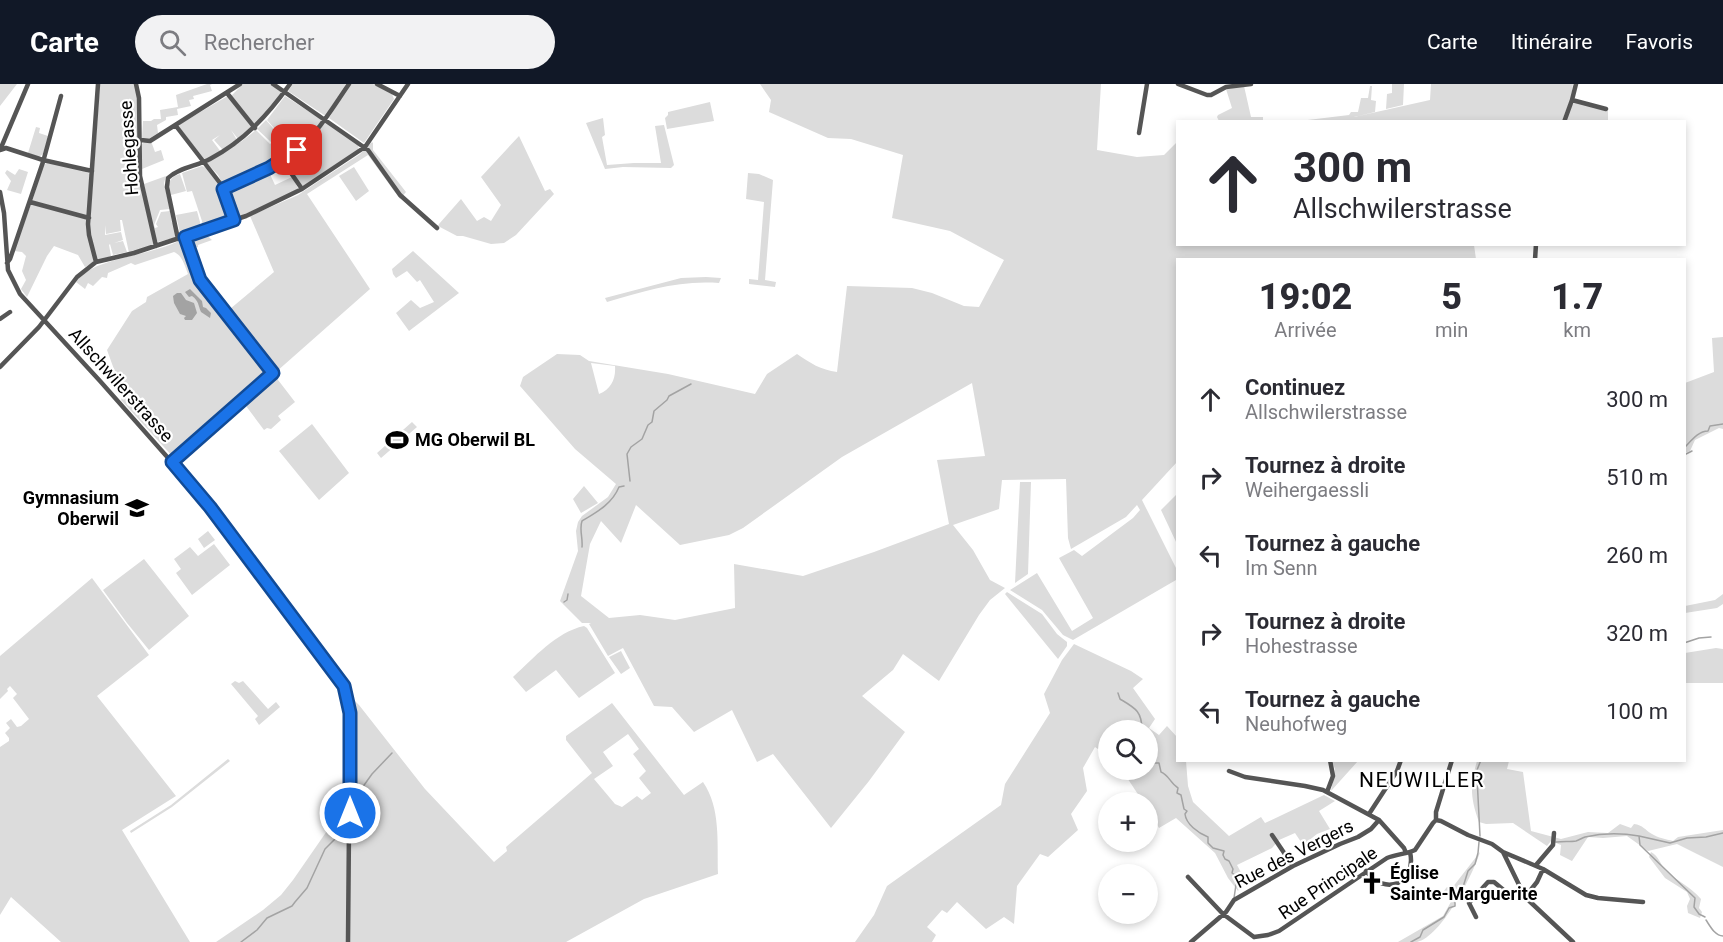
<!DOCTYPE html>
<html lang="fr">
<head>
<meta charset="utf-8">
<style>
  body { margin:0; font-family:Roboto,sans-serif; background:#f2f2f3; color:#2b2b33; height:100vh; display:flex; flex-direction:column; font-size:22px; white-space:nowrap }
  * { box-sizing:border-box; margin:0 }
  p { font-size:20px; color:#7c7c81 }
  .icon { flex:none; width:33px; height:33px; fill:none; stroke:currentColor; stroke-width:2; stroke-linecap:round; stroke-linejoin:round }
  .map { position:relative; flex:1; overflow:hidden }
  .panel { position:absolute; left:1176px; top:174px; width:510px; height:504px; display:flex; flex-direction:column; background:#fff; border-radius:0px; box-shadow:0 3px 9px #0003 }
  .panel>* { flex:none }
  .top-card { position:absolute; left:1176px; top:36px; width:510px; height:126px; border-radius:0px; box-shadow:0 3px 9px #0003; background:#fff; color:#2b2b33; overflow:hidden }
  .controls { position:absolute; left:1098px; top:636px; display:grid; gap:12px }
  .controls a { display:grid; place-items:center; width:60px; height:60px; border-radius:50%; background:#fff; box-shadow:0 3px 9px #0003; font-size:30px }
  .pin { position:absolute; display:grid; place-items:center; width:51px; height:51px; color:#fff; margin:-26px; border-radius:12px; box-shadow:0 3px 9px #0006 }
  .me { position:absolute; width:66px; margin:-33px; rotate:0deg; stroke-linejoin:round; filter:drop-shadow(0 0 4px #0008) }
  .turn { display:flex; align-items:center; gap:21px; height:126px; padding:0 18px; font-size:27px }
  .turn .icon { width:78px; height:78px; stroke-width:2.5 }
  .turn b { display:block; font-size:42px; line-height:51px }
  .eta { display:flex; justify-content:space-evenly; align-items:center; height:102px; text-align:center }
  .eta b { font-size:36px; font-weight:800; line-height:42px }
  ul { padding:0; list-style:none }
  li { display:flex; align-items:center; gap:18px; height:78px; padding:0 18px }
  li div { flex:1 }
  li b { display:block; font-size:22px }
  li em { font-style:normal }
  header { display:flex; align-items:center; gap:36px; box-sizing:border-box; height:84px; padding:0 30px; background:#111827; color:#fff }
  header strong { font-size:28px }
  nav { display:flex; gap:33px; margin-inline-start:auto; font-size:21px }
  .search { width:420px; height:54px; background:#f2f2f3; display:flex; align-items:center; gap:15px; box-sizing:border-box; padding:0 21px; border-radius:33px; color:#7c7c81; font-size:22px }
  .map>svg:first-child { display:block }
  .green { fill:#dcdcdc; fill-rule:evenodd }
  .water { fill:#a3a3a3 }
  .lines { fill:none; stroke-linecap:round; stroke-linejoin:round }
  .stream { stroke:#a3a3a3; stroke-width:1.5 }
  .minor { stroke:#555; stroke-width:4.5 }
  .route-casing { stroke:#114b97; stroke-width:15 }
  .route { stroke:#1a73e8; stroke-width:10 }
  .labels { text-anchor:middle; stroke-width:4.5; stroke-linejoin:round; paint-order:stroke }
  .street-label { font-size:18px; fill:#000; stroke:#fff }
  .poi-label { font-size:18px; font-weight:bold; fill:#000; stroke:#fff; text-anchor:start }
  .quarter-label { font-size:21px; letter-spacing:1.5px; fill:#000; stroke:#fff }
</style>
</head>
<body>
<header>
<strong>Carte</strong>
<div class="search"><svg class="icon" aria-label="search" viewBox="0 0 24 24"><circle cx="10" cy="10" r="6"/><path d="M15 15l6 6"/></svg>Rechercher</div>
<nav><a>Carte</a><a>Itinéraire</a><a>Favoris</a></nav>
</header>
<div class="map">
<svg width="1723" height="858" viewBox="0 0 1723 858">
  <rect width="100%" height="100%" fill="#fff"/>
  <path class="green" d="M0 0H17L0 22Z
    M100 0H135L138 14V77L154 161 129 169 122 136H120L121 147 106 150 105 141V151L121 148 123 156 114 159 123 157 127 168 113 171 110 160 109 161 111 172 97 177 91 153 90 137Z
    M207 0H212L210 1 212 7 193 12 194 15 189 16 191 22 177 25 178 31 166 33V36L157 41 158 49 147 56 142 55 143 37H151L154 35H161L160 26 178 23 176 11Z
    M243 0H270L281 8V10L255 42 231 12Z
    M293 0H346L326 31H324L288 7Z
    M350 0H373L392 10 394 15 364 59 329 34Z
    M760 0H1101L1097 66 1137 73 1164 71 1177 58 1178 160 1474 161 1476 175 1178 176 1177 378 1142 416 1177 486V498L1176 496 1073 556 1063 551 1042 526 1010 506 1037 489 1072 547 1093 534 1059 474 1074 466 1082 472 1133 434 1140 426 1137 421 1126 433 1071 465 1068 454 1066 395 1002 396 999 425 953 441 973 466 990 496 1005 504 990 516 979 531 939 597 903 570 893 586 862 612 905 648 869 697 831 744 773 670 757 678 732 626 694 648 672 623 654 622 623 564 608 572 589 540 591 539H582L560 517 578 467 576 447 578 438 582 432 608 413 616 400 575 365 520 302 523 293 557 270 580 271 589 277 668 290 755 310 767 290 797 270C810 279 821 286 837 288L847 202 912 204 932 209 964 222 979 223 1004 176 950 147 892 134 903 71 851 55 828 54 769 28 771 16ZM591 279 615 282C616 295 611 305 599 310ZM972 299 985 372 937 376 949 440 874 468 803 492 734 480 735 524 675 536 640 531 609 534 581 512 590 460 601 437 621 459 636 421 680 461 729 451 743 444 842 373Z
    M1392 0H1404L1403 21 1386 25 1387 10 1392 9Z
    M1431 0H1573L1571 14 1562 37 1291 38 1349 31 1351 28H1358L1361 14H1368L1370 2H1372L1371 16 1376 17 1375 28 1354 33 1430 16Z
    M1244 2 1251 33H1263V36L1219 37 1217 33 1218 31 1232 24 1226 5Z
    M285 12 322 36 321 38C313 47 305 57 295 65 275 82 248 93 224 102L218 91 207 79 242 57 256 46 270 60 281 52 267 36Z
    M226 13H229L252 42 238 55 231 46 237 56 223 66 214 56 220 51 212 56 221 68 205 76 179 43 180 40Z
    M710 18 714 37 667 45 665 34 668 31V28Z
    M1575 18 1608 27V37L1566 38 1571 22Z
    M603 34 605 51 602 53 607 81 634 79H661L655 42 664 41 674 81 671 84 623 83 605 85 586 39Z
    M266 36 279 51 271 58 257 45Z
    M326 38 359 60 358 66 302 103 285 77Z
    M36 43 40 44 39 49 48 52 43 70 39 73 28 69Z
    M519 52 545 107 550 105 554 110 516 151 504 159 491 160 463 152H457L438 142 439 140 461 115 477 137 484 133 491 137 501 121 481 93Z
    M151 57 155 68 161 66 164 76 142 85V60L144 58Z
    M372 58 373 59V66L406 108 400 115 368 71 307 110 370 205 276 288 230 225 274 188 250 132 298 111 360 70Z
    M47 79 80 85 90 90 87 132 32 118 43 81Z
    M202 82C220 89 226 118 231 135L201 145 202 137 192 107 187 108 182 89Z
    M354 83 369 107 356 117 339 92Z
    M19 85 28 88 21 110 7 106 11 97 5 89 7 86 15 91Z
    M268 86 275 101 292 93 298 104 296 106 264 122 235 134 226 110 228 105Z
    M748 89 759 90 773 96 765 196 776 198 775 203 749 200V195L758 196 764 118 746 115Z
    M180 90 186 107 171 111C168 99 168 94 180 90Z
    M166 92 164 99 170 125 160 126 154 141 155 144 158 143 156 140 161 128 170 127 172 139H173L176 151 174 154 158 158 155 154 144 100Z
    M31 120 87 135 94 178 85 183 78 171 54 162 47 172 27 213 21 205 26 196 22 187 26 172 22 168 14 167Z
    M197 127 200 138V146L183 151 180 149 176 131Z
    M204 149 212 156 198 161V163L191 165 187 157 189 153Z
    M182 155 185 156 195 186 269 286 267 292 174 374 121 316 123 310 107 266 132 227 146 218 147 213 188 190C185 182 182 171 174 168L135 181 131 179 108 189 107 194 102 193 93 202 88 199 85 205 76 198C91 173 155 172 182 155Z
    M413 167 459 209 409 247 396 229 411 216 420 224 434 218 420 196 417 198 407 187 396 194 393 190 392 185Z
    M706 193 721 194 719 199C678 196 646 207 607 218L605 214 681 194Z
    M1723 253V345L1719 344 1695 356 1690 367 1685 369V299L1714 288 1712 254Z
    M272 292H275L295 318 278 332 281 336 271 345 267 344 264 346 243 318Z
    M412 338 417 343 381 374 377 369Z
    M312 340 349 389 319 416 279 367Z
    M1020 398H1031L1028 490 1015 499Z
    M584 402 598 419 581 429 573 415Z
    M1177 410V460L1161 426Z
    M208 447 215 456 204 464 198 455Z
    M214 460 230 481 192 511 176 489 181 485 174 475 190 463 198 472Z
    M144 475 189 532 149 566 127 539 103 506Z
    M92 494 149 571 97 612 176 712 122 746 190 858H61L11 813 0 831V663L9 657V654L5 649 10 644 6 639 11 635 17 643 21 642 29 635 13 614 17 610 10 602 7 605 8 607 0 615V572Z
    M1007 508 1042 530 1057 550 1067 558V562L1058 575 1005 510Z
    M1723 510V520L1717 524 1685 529V522L1715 516Z
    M584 542 587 544 615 589 579 614 556 586 526 608 513 593 514 592C534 574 556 548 584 542Z
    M1074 560 1131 587 1143 595 1133 604 1155 635 1149 644 1159 651 1167 642 1177 653 1178 676 1186 677 1188 702 1193 718 1229 752 1261 733 1265 739 1324 711 1335 717 1319 727 1330 745 1317 750 1303 761 1295 749 1279 756 1272 764 1237 781 1245 796 1238 807 1228 794 1215 769 1176 734 1159 744 1148 725V718H1143L1122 686H1148V646H1108V672L1095 663 1083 684 1087 707 1071 730 1078 746 1048 773 1040 770 1017 802 1014 840 1004 833 986 845 957 818 947 829 942 826 927 843 936 851 932 858H855L874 831 887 802 1001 721 1005 700 1050 629 1044 610 1062 576Z
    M1716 564 1723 565V599H1685V569Z
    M621 567 630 584 621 590 609 573Z
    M235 597 239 599 243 597 268 625 276 618 280 623 259 641 255 635 258 632 231 600Z
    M352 614 359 621 425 705 494 778 507 767 506 763 592 689 566 656V652L612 619 684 711 703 698C721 724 717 759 718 790L644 815 566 858H216L263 826 281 811 293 796 347 718 352 717ZM628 650 639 665 633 670 646 687 639 694 651 709 642 716 637 712 622 723 615 720 594 695 613 682 603 668Z
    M228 675 230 677 172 723 131 749 130 747 171 721Z
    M1332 677H1358L1331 707 1335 685Z
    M1477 677H1509L1507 685 1523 688 1531 747 1561 755 1588 748 1608 749 1620 740 1631 744 1634 740C1643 741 1645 746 1652 750 1658 754 1666 755 1673 757L1678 753 1723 746V783L1677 760 1648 767 1627 752 1603 754 1588 753 1572 777 1560 771 1561 761 1551 757 1547 762 1513 739 1486 740 1479 738C1470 713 1470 701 1477 677Z
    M1480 768C1473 791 1441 853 1417 858 1411 858 1404 858 1398 858L1443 832 1452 816 1443 808 1447 803 1452 804Z
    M1651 768C1659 772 1660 780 1666 787 1677 797 1691 803 1701 815L1699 824 1702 828 1700 834 1688 829 1687 822 1690 815 1687 808 1665 794 1649 773Z"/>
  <path class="water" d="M190 205 202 217 203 223 206 224 211 229 210 234 201 228C198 221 199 217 192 212L189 213 185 208Z
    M177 209H181L186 216 194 219 197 229 192 236H185L184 234 186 232 180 230 174 219 173 212Z"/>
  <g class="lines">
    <path class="stream" d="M1684 364C1691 357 1698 347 1708 347L1710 342 1723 340
      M1684 371 1692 367
      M630 397 627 370 631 363 642 355 648 341 652 338 654 327 667 316 669 312 691 300
      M582 463C583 454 579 445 582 437 597 428 612 420 619 403L624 402
      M564 518 567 516 568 510
      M1684 559 1699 554 1711 553
      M1118 609 1120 615C1135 624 1142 627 1142 646
      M1148 666 1152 672 1154 679H1159L1161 688C1169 691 1170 699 1178 704L1177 709 1181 711 1184 725 1187 727 1185 730C1186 740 1198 749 1208 753V759L1213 764 1224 767 1223 771 1225 775 1229 777 1233 785 1232 789 1235 791 1237 794 1234 814
      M357 711 372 690 392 669
      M1480 752 1477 693V686L1481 676
      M1639 752 1670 759 1687 754 1706 753 1723 749
      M1556 758C1563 757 1570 758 1576 757 1579 756 1582 754 1585 753 1603 749 1621 749 1639 752L1640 761 1695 814 1694 823 1699 830 1705 833
      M1706 836C1710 842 1715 852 1723 852
      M241 858 257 846 267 834 292 822 295 818 307 804 325 765 339 751 340 741 346 729
      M1411 858 1420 853 1423 846 1444 833 1449 824 1455 822V816L1463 803 1468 787 1475 780 1478 769 1479 758"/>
    <path class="minor" d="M136 0 139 14 140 92 156 162
      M273 0 368 66 400 111 437 144
      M377 0 400 12
      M1178 0 1207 11H1211L1226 3 1251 0
      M227 9 255 44
      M1572 16 1606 25
      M1564 38 1572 16 1576 0
      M176 42 220 99 235 136
      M1139 49 1147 0
      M141 56 150 57 240 0
      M0 66 6 64 43 76 92 87
      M0 66 28 0
      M282 76 302 105
      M223 105C248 94 276 83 297 66 319 48 333 23 349 0
      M0 108 4 129 8 186 20 210 100 297 192 401 344 602 350 629 348 858
      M30 118 89 134
      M185 153 200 196 273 289
      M178 155 167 103 168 94C178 84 197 82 210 75 244 57 268 31 290 0
      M1535 176 1536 160
      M96 178 89 151 88 140 98 0
      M7 179 10 175 43 78 61 12
      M0 235 10 228
      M0 283 39 243 77 193 96 178 134 169 246 132 302 105 365 63 408 0
      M172 377 276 286
      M1229 687 1245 693 1305 702 1323 706 1379 736 1404 764 1406 769
      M1327 708 1333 692 1330 676
      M1369 730 1397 687 1401 676
      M1436 736 1441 737 1468 751 1492 760 1503 768 1525 813 1573 858
      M1436 736V728L1452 676
      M1272 751 1293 782
      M1503 768 1543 785 1586 811 1598 814 1643 818
      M1536 781 1553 761 1554 749
      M1366 787C1385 813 1417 799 1410 768
      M1188 793 1223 830 1254 853
      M1525 813 1537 798 1543 785
      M1476 833 1469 819 1488 798H1494L1512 813 1521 807
      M1254 853 1268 851 1279 847 1387 774C1397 770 1407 770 1415 766L1433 739 1436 736
      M1191 858 1226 828 1234 816 1293 782 1340 760 1358 753 1371 745 1379 736"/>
  </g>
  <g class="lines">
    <g class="route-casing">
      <path id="route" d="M297 66 269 84 223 105 234 136 185 153 200 196 273 289 172 378 210 423 344 602 350 629V729"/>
    </g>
    <use href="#route" class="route"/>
  </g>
  <defs>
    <g id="stadium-bare" transform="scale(1.8)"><path d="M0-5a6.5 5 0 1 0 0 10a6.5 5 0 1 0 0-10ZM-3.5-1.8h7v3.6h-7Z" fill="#000" stroke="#fff" stroke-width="2.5" paint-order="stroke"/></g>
    <g id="university-bare" transform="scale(1.8)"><path d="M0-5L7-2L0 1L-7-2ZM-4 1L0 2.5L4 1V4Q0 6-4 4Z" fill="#000" stroke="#fff" stroke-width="2.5" paint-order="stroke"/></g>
    <g id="church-bare" transform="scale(1.8)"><path d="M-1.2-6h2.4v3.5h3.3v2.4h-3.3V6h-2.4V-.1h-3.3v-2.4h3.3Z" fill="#000" stroke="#fff" stroke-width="2.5" paint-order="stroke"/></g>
  </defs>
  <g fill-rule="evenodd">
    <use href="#stadium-bare" x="397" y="356"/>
    <use href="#university-bare" x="137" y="424"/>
    <use href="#church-bare" x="1372" y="799"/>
  </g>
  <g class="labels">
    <g class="street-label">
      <text transform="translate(129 64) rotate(-94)" y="6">Hohlegasse</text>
      <text transform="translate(121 301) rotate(48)" y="6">Allschwilerstrasse</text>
      <text transform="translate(1294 770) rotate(-27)" y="6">Rue des Vergers</text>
      <text transform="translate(1328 799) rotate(-34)" y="6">Rue Principale</text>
    </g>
    <g class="poi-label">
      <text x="415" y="362">MG Oberwil BL</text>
      <text x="119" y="420" text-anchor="end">Gymnasium<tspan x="119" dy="21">Oberwil</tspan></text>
      <text x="1390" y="795">Église<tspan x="1390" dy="21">Sainte-Marguerite</tspan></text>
    </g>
    <g class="quarter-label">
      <text x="1422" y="703">NEUWILLER</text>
    </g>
  </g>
</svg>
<div class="controls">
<a><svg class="icon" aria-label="search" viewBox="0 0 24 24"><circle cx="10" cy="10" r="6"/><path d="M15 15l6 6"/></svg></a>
<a>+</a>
<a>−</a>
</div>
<div class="pin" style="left:297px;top:66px;background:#d93025"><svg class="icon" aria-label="arrive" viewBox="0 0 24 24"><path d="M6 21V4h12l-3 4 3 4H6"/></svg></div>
<svg class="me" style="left:350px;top:729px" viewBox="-20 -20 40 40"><circle r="17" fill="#1a73e8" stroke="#fff" stroke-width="3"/><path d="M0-11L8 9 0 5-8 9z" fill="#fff"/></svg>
<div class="top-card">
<div class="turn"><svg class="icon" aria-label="ahead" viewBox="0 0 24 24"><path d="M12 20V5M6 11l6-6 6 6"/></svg><div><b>300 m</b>Allschwilerstrasse</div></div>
</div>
<section class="panel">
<div class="eta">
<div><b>19:02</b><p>Arrivée</p></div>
<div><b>5</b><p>min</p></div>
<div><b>1.7</b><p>km</p></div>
</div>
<ul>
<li><svg class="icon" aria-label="ahead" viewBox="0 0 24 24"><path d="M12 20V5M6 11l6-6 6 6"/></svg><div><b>Continuez</b><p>Allschwilerstrasse</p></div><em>300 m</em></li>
<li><svg class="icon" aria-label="right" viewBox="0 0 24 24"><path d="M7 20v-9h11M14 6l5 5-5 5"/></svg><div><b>Tournez à droite</b><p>Weihergaessli</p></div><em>510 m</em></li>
<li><svg class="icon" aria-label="left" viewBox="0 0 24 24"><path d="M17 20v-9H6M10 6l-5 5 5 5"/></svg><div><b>Tournez à gauche</b><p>Im Senn</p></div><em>260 m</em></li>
<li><svg class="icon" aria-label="right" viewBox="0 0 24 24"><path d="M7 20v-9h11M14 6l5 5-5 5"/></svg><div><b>Tournez à droite</b><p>Hohestrasse</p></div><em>320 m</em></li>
<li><svg class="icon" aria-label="left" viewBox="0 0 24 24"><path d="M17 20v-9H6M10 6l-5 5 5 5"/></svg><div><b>Tournez à gauche</b><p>Neuhofweg</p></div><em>100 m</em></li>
</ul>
</section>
</div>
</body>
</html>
